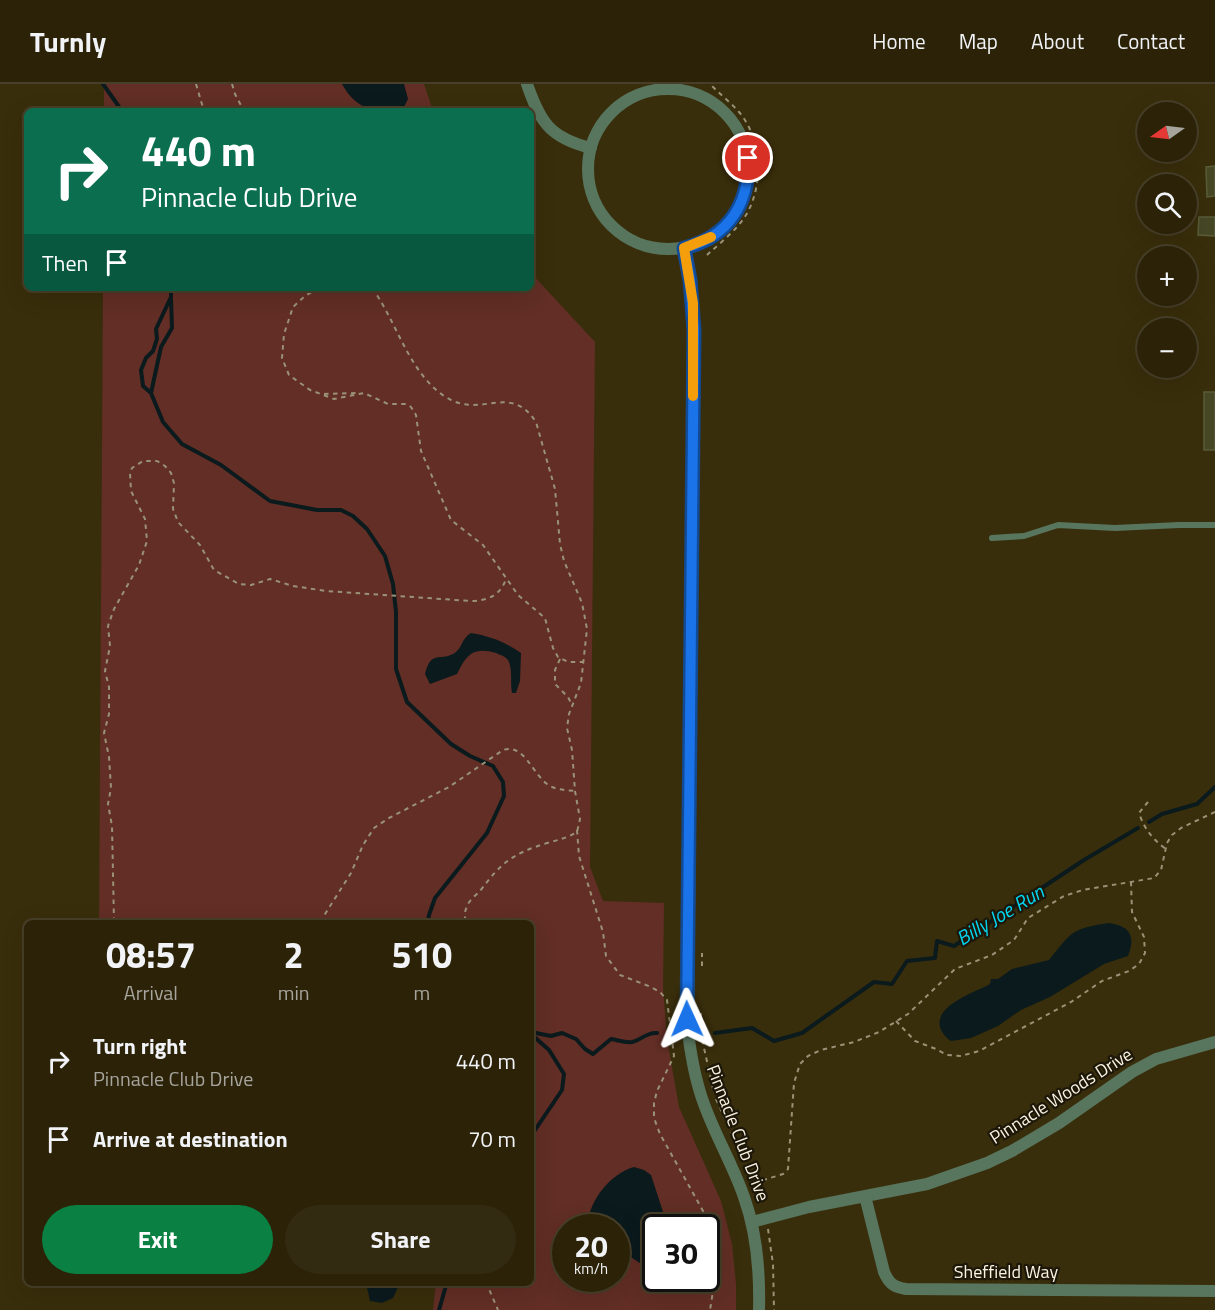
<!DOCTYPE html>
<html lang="en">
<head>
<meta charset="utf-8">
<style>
  body { margin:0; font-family:"Titillium Web",sans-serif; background:#332a12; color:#f1f3f6; height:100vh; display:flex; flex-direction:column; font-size:22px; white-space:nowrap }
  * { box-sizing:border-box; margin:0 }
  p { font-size:20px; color:#a6a49c }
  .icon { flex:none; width:33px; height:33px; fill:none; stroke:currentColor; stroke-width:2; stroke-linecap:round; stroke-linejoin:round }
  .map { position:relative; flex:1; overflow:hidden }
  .drawer { position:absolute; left:24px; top:836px; width:510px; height:366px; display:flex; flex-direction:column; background:#2b2208; border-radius:9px; box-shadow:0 6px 24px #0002,0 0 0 2px #473f29 }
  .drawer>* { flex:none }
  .hud { position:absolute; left:24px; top:24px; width:510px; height:183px; border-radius:9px; box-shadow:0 6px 24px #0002,0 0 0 2px #473f29; background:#0b6e4f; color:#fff; overflow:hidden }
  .needle { width:39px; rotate:256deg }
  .controls { position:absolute; left:1137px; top:18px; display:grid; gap:12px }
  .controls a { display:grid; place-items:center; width:60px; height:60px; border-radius:50%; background:#2b2208; box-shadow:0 6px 24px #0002,0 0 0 2px #473f29; font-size:30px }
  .speed { position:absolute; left:552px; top:1130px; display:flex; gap:12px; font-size:30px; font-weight:700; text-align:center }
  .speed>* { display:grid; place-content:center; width:78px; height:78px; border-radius:50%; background:#2b2208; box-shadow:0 6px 24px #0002,0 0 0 2px #473f29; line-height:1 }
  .speed small { font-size:15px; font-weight:400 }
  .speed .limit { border:3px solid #111; border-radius:9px; background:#fff; color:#111 }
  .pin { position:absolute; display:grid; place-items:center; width:51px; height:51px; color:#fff; margin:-26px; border:3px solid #fff; border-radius:50%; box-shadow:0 2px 6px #0007 }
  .me { position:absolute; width:66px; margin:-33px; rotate:359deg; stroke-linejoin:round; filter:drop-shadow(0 0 4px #0008) }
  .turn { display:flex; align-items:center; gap:21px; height:126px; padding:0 18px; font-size:27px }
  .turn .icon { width:78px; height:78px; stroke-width:2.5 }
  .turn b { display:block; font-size:42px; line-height:51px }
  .then { display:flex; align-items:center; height:57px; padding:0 18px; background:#0003; gap:12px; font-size:22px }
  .eta { display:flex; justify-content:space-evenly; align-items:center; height:102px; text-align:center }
  .eta b { font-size:36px; font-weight:700; line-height:42px }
  .button { display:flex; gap:12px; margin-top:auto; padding:12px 18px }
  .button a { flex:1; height:69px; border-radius:36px; background:#0b8043; color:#fff; font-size:24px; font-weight:700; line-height:69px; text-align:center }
  .button a+a { background:#332a12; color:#f1f3f6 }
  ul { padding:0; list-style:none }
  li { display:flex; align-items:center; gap:18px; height:78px; padding:0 18px }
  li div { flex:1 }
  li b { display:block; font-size:22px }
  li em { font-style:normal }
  header { display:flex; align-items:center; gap:36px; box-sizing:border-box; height:84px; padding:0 30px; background:#2b2208; border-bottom:2px solid #473f29 }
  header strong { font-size:28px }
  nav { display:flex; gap:33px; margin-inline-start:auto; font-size:21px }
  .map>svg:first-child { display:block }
  .green { fill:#622e25; fill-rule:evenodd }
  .water { fill:#0b1a1d }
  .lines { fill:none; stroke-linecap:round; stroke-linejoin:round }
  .stream { stroke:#0b1a1d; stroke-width:4 }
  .building { fill:#454725; stroke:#5a5c39; stroke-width:1.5 }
  .path { stroke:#9a9277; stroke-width:2; stroke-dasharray:4.5 4.5; stroke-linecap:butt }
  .service { stroke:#58755e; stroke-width:6 }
  .minor { stroke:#58755e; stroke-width:12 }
  .route-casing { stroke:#114b97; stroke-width:15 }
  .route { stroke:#1a73e8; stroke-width:10 }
  .slow { stroke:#f59e0b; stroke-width:10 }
  .labels { text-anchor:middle; stroke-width:4.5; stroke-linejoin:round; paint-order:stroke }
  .street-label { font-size:18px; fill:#f9f3e0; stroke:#1c1709 }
  .water-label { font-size:20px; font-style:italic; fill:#03d6f1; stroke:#1c1709 }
</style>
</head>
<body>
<header>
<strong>Turnly</strong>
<nav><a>Home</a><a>Map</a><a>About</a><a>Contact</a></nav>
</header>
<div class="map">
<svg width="1215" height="1226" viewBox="0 0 1215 1226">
  <rect width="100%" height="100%" fill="#392e0b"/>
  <path class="green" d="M104 0H424L433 27H104Z
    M531 189 595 258 590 783 603 817 664 819 663 903 667 955 679 1023 721 1117 732 1160 736 1200V1226H433L436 1199 531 1198V838H99L103 204H531ZM566 1143H616V1194H566ZM656 1143H706V1194H656Z"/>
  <path class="water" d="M342 0H404L408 15 402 27C374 27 357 27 342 0Z
    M471 549C490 552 505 558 521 569L520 597 516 609H512C510 599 513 585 508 576 505 572 500 571 496 569 473 562 466 571 457 590L430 600 425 590C431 566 439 577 453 570 462 566 462 553 471 549Z
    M1109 839C1130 842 1136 852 1128 872L1104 880 1050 913 1021 926 998 942 971 954 951 957C946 954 944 951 941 946 931 922 974 909 990 900L991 895H998L1012 885 1049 876C1073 847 1070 845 1109 839Z
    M634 1083 644 1086 651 1091 668 1143H656L655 1189 617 1164 616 1143H588C587 1118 611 1089 634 1083Z
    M366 1199V1198L400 1199 393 1214 382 1219 370 1217Z"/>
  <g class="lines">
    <path class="stream" d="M103 0 122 27
      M171 204V213L156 245 157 255 153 267 146 274 141 286 143 302 151 309 163 338 182 360 221 381 270 417 317 426H341L353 432 367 445 385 472 393 500 396 528V585L407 618 451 660 470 672 493 682 503 698 504 712 487 749 435 814 429 831 428 838
      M151 309 161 263 172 244 171 215
      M1149 738 1162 730 1197 720 1215 703
      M531 948 551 952 562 949 576 955 585 965 593 970 611 955C618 956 625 959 632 958 642 956 646 948 657 949
      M715 949 752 944 774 957 802 949 874 898 892 900 907 877 935 874 937 857 954 862 1084 776 1138 744
      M531 950 549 966 564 990 562 1006 531 1052
      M439 1226 447 1198"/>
  </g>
  <path class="building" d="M1215 82V112L1207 113 1206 83Z
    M1199 133H1215V152L1198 151Z
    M1204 308H1215V366H1204Z"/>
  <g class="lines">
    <path class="path" d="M196 0 204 27
      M232 0 235 10 244 27
      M707 171C720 159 737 146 746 131 764 101 762 55 739 28 731 19 721 11 712 2
      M319 204 305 212 293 223 284 250 282 274 289 291 310 306 334 315 364 309 388 320H406L411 323 416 331 421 367 451 436 483 461 518 511 545 534 553 564 558 573 568 578H584
      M372 204C397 238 408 287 444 312 481 337 509 297 536 338L555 405 560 460 564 477 582 519 587 545 581 599 569 630 567 644 572 666 575 707 580 735 577 748C567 754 558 756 547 759 512 770 502 778 480 807 475 812 468 817 466 825 464 829 466 834 464 838
      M324 310 357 309
      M560 575 555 586V600L568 613 572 621
      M1148 718 1139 729C1144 744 1152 755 1166 765
      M577 746 579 772 603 848 606 872 620 891 651 903 660 908 667 916 674 972 657 1007 654 1019V1034L660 1050 707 1134 716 1188 710 1226
      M114 838 112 742 108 720 111 704 109 673 104 649 109 630V603L105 587 110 562 108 542 114 525 139 481 147 457 145 435 131 407 130 389 132 384 143 377H157L165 382 171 389 174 399 173 425 178 438 200 461 214 486 239 500 251 501 270 495 293 502 326 507 470 517C487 517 500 512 506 495
      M320 838 351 789 363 761 374 744 389 734 449 703 503 666C524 659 532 689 547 700 555 706 565 706 575 707
      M702 882V869
      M701 929 702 955 714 1009
      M896 937 915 957 936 965 947 971 961 972 979 967 1071 918 1102 897 1129 887 1139 880 1145 869 1144 853 1132 828 1131 798
      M716 1015 749 1087 762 1122
      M754 1099 783 1090 788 1085 794 999 800 980 808 972 821 966 854 958 879 948 908 930 955 885 992 871 1014 856 1028 834 1064 812 1083 806 1154 794 1161 786 1167 759 1172 751 1181 744 1215 728
      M768 1145 773 1180 774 1226
      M486 1198 498 1226"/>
    <path class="service" d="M992 454 1024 452 1058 441 1115 444 1179 441H1215"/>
    <path class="minor" d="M527 0C540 38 550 54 591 64
      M588 85a80 80 0 1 1 160 0a80 80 0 1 1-160 0Z
      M684 164 690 196 694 246 688 948C691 972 695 996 704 1020 715 1051 733 1081 744 1113 757 1149 760 1187 759 1226
      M865 1112 884 1188C889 1199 893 1203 906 1205L1215 1207
      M752 1138 809 1123 927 1100 987 1079 1012 1067 1059 1039 1132 988 1156 975 1215 958"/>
  </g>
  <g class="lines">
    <g class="route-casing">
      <path id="route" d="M687 935 694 246 690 196 684 164C729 153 750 119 748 74"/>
    </g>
    <use href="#route" class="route"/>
    <path class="slow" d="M693 312V219L684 164 711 153"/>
  </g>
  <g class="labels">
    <g class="street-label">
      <text transform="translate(1061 1012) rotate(-32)" y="6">Pinnacle Woods Drive</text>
      <text transform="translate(738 1049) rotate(69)" y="6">Pinnacle Club Drive</text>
      <text x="1006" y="1194">Sheffield Way</text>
    </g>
    <g class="water-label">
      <text transform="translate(1000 831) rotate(-31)" y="7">Billy Joe Run</text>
    </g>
  </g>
</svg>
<div class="controls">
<a><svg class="needle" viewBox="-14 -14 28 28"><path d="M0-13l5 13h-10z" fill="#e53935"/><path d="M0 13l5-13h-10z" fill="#a6a49c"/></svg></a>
<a><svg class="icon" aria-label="search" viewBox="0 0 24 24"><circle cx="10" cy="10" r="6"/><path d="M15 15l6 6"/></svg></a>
<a>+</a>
<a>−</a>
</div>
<div class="speed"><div>20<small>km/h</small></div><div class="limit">30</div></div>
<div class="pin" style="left:748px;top:74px;background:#d93025"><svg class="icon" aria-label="arrive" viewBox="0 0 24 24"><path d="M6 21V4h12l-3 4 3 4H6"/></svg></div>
<svg class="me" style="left:687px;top:935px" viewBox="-20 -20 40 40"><path d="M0-17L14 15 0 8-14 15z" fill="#1a73e8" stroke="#fff" stroke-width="4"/></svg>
<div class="hud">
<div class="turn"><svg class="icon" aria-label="right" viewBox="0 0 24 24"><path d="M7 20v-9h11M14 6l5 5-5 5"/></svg><div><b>440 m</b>Pinnacle Club Drive</div></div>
<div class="then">Then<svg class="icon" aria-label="arrive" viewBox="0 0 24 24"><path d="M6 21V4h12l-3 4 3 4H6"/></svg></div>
</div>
<section class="drawer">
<div class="eta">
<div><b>08:57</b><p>Arrival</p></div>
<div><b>2</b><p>min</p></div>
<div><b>510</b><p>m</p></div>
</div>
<ul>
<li><svg class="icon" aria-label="right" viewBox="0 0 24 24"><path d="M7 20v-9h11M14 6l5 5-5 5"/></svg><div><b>Turn right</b><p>Pinnacle Club Drive</p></div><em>440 m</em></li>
<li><svg class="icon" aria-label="arrive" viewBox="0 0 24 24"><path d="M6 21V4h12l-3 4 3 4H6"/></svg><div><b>Arrive at destination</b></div><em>70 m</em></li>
</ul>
<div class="button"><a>Exit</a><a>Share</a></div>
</section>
</div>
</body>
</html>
